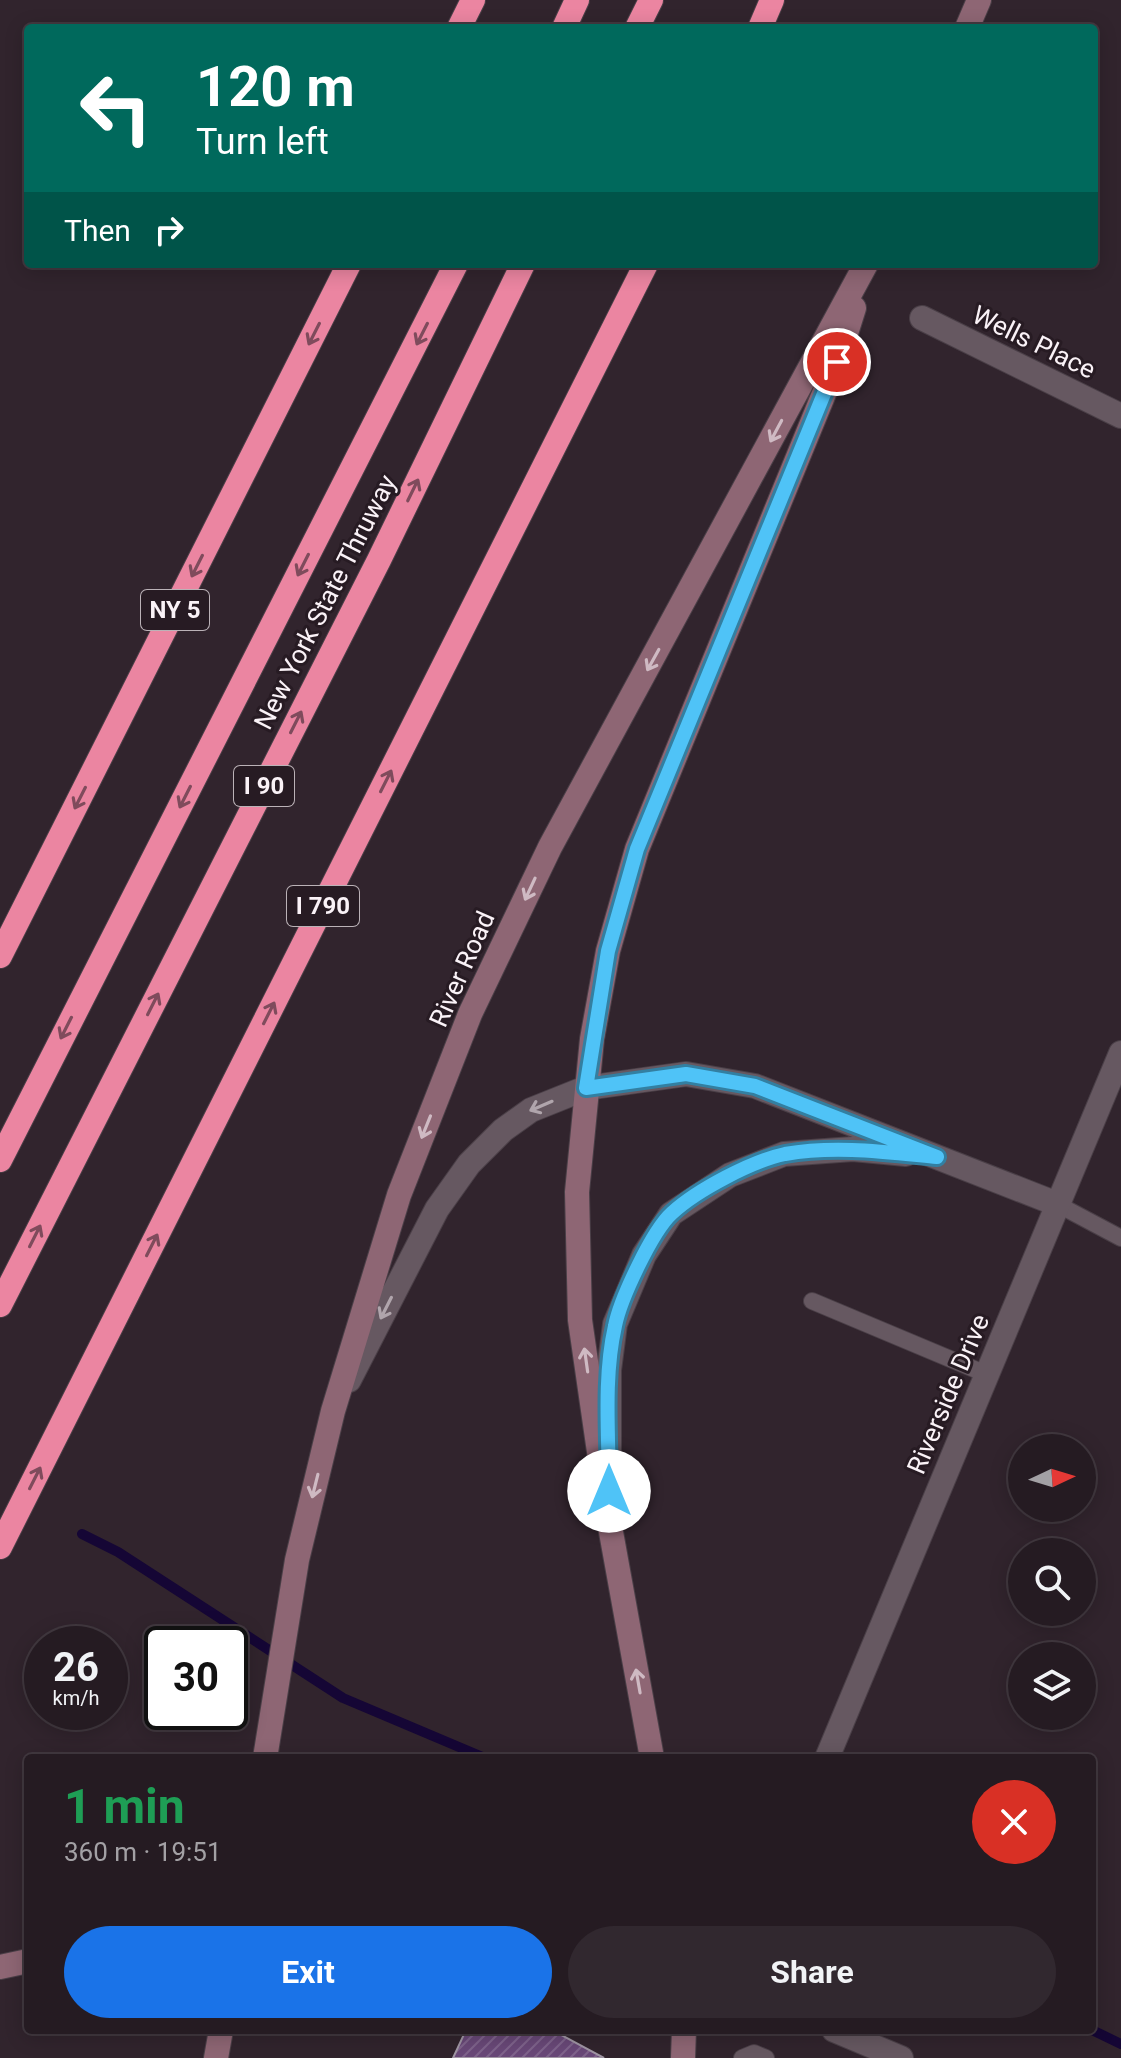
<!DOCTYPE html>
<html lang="en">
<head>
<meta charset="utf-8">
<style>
  body { margin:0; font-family:Roboto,sans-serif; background:#31282f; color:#f1f3f6; height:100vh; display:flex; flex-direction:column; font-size:30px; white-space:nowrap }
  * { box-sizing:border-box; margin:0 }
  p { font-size:26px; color:#a3a1a5 }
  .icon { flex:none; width:44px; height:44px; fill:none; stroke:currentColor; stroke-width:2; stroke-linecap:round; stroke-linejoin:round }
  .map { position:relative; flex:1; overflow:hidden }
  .panel { position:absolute; left:24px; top:1754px; width:1072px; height:280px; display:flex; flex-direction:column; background:#251b22; border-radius:8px; box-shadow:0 4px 20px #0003,0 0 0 2px #423940 }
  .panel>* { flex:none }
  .hud { position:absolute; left:24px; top:24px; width:1074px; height:244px; border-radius:8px; box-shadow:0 4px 20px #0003,0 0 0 2px #423940; background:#00695c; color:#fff; overflow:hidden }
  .needle { width:52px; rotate:86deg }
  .buttons { position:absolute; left:1008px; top:1434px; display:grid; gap:16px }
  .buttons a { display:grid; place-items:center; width:88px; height:88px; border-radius:50%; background:#251b22; box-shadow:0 4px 20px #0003,0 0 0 2px #423940; font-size:40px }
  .speed { position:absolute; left:24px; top:1626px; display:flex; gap:16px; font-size:40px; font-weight:700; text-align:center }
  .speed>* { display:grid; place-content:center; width:104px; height:104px; border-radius:50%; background:#251b22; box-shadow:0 4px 20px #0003,0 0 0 2px #423940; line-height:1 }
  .speed small { font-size:20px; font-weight:400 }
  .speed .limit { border:4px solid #111; border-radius:12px; background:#fff; color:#111 }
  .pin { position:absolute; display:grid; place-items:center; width:68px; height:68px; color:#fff; margin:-34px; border:4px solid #fff; border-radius:50%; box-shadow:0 2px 8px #0007 }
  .me { position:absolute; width:88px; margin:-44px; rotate:0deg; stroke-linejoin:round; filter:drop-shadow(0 0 6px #0008) }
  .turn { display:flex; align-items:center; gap:28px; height:168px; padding:0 40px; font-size:36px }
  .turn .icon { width:104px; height:104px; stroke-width:2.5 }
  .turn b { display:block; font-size:56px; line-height:68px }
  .then { display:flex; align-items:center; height:76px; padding:0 40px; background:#0003; gap:16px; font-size:30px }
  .round { display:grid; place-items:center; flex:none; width:84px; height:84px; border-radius:42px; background:#31282f }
  .headline { display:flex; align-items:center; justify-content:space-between; height:136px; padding:0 40px }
  h1 { font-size:48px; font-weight:700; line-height:60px; color:#1e9e55 }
  .action { display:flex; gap:16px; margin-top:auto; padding:16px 40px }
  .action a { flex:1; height:92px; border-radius:48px; background:#1a73e8; color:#fff; font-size:32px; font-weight:700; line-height:92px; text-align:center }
  .action a+a { background:#31282f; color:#f1f3f6 }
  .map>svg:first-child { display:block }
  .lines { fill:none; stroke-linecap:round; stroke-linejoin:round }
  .stream { stroke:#150635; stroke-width:10 }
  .building { fill:url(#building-hatch); stroke:#a096a4; stroke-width:2 }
  .service-casing { stroke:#4a3f47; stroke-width:18 }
  .minor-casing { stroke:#4a3f47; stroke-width:26 }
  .tertiary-casing { stroke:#4a3f47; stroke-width:26 }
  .secondary-casing { stroke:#4a3f47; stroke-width:26 }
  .motorway-casing { stroke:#4a3f47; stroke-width:26 }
  .service { stroke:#665861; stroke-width:16 }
  .minor { stroke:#665861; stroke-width:24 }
  .tertiary { stroke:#665861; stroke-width:24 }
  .secondary { stroke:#8e6674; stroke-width:24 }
  .motorway { stroke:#eb85a1; stroke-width:24 }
  .oneway { stroke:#7f4b5c }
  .oneway2 { stroke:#cfbac3 }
  .oneway3 { stroke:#b0a5ac }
  .route-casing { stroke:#337fa1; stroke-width:20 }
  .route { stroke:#4fc3f7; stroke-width:14 }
  .labels { text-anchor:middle; stroke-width:6; stroke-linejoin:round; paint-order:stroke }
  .shield { fill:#271b23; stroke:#bbb2b7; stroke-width:2 }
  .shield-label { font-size:24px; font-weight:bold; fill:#faf2f7 }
  .street-label { font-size:26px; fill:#faf2f7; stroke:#271b23 }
</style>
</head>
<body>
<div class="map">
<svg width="1121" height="2058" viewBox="0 0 1121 2058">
  <defs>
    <pattern id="building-hatch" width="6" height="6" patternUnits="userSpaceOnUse" patternTransform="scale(2)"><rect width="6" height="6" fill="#694878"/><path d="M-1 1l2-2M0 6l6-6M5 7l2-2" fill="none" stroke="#7f638c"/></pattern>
  </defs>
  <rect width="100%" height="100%" fill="#31242d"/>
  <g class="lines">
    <path class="stream" d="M82 1534 118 1552 343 1698 485 1758
      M1092 2030 1121 2044"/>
  </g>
  <path class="building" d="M466 2030H552L604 2058H453Z"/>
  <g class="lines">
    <g class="service-casing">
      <path id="service" d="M1057 1204 1121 1238
        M812 1301 986 1374
        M742 2058 754 2053 766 2058"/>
    </g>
    <g class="minor-casing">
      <path id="minor" d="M922 318 1121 416
        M349 1380 437 1209 469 1164 503 1130 531 1110 586 1088 686 1074 755 1086 1057 1204
        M609 1467V1370L615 1324 644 1255 671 1214 730 1175 784 1154 853 1149 906 1154
        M827 1758 1121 1053"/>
    </g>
    <g class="tertiary-casing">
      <path id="tertiary" d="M834 2030 901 2058"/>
    </g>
    <g class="secondary-casing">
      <path id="secondary" d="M967 28 979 0
        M265 1758 297 1560 333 1411 399 1195 470 1014 550 847 866 264
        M652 1758 609 1521 580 1320 577 1192 592 1039 608 951 637 849 837 362 854 308
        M0 1967 28 1961
        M216 2058 221 2030
        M683 2058 684 2030"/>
    </g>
    <g class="motorway-casing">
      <path id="motorway" d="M459 28 473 0
        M564 28 577 0
        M637 28 651 0
        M760 28 772 0
        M0 956 349 264
        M0 1160 456 264
        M0 1305 379 560 523 264
        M0 1547 646 264"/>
    </g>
    <use href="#service" class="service"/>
    <use href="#minor" class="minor"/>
    <use href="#tertiary" class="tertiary"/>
    <use href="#secondary" class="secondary"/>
    <use href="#motorway" class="motorway"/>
  </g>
  <defs><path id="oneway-shaft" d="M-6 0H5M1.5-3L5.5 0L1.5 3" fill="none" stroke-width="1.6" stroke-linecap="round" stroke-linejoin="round" transform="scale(2)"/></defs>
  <g class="oneway">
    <use href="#oneway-shaft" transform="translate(314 334) rotate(117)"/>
    <use href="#oneway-shaft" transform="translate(422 334) rotate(117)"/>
    <use href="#oneway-shaft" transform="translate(413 490) rotate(-64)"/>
    <use href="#oneway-shaft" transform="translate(303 565) rotate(117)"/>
    <use href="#oneway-shaft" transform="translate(197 566) rotate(117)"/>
    <use href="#oneway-shaft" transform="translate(296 722) rotate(-63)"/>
    <use href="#oneway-shaft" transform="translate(386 781) rotate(-63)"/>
    <use href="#oneway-shaft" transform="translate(185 797) rotate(117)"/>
    <use href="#oneway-shaft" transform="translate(80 798) rotate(117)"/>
    <use href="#oneway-shaft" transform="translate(153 1004) rotate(-63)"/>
    <use href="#oneway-shaft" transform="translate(269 1013) rotate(-63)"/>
    <use href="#oneway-shaft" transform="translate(66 1028) rotate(117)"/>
    <use href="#oneway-shaft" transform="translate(35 1236) rotate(-63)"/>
    <use href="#oneway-shaft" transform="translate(152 1245) rotate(-63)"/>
    <use href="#oneway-shaft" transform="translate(35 1478) rotate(-63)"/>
  </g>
  <g class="oneway2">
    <use href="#oneway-shaft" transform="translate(776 431) rotate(118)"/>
    <use href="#oneway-shaft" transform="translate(653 660) rotate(119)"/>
    <use href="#oneway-shaft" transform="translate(530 889) rotate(115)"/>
    <use href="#oneway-shaft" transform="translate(426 1127) rotate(112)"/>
    <use href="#oneway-shaft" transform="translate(586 1360) rotate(-98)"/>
    <use href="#oneway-shaft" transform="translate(315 1486) rotate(104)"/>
    <use href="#oneway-shaft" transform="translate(638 1681) rotate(-100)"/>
  </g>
  <g class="oneway3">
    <use href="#oneway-shaft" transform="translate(541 1106) rotate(157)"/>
    <use href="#oneway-shaft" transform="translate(386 1308) rotate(117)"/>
  </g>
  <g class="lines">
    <g class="route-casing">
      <path id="route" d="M609 1491C609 1437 603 1379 615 1326 620 1300 652 1231 672 1213 697 1190 752 1161 785 1154 835 1145 886 1152 937 1157L755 1086 686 1074 586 1088 608 951 637 849 837 362"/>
    </g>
    <use href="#route" class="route"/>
  </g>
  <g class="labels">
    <g class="shield">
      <rect x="141" y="590" width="68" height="40" rx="6"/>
      <rect x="234" y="766" width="60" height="40" rx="6"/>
      <rect x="287" y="886" width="72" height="40" rx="6"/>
    </g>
    <g class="shield-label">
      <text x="175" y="618">NY 5</text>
      <text x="264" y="794">I 90</text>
      <text x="323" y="914">I 790</text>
    </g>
    <g class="street-label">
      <text transform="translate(1034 342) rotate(26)" y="9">Wells Place</text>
      <text transform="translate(325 602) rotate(-63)" y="9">New York State Thruway</text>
      <text transform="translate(462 969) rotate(-66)" y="9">River Road</text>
      <text transform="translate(948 1394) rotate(-67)" y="9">Riverside Drive</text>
    </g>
  </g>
</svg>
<div class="buttons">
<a><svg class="needle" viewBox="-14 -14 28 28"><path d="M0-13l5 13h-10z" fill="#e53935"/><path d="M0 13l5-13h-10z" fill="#a3a1a5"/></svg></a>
<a><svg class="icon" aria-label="search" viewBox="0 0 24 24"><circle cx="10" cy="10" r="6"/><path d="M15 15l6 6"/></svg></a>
<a><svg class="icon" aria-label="layers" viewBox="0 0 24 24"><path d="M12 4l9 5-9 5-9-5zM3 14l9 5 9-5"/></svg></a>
</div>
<div class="speed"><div>26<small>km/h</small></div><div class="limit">30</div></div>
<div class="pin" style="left:837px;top:362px;background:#d93025"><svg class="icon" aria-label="arrive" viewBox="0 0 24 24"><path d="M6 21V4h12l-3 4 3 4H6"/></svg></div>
<svg class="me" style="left:609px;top:1491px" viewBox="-20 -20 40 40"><circle r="19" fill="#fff"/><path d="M0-13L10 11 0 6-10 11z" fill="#4fc3f7"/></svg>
<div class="hud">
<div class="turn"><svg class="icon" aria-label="left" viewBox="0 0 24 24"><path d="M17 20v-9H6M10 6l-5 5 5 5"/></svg><div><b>120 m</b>Turn left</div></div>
<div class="then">Then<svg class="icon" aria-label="right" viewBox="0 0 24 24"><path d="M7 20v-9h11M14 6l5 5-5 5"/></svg></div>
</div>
<section class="panel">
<div class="headline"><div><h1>1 min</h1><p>360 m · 19:51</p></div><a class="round" style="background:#d93025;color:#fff"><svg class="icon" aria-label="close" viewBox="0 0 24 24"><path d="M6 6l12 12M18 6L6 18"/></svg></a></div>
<div class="action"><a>Exit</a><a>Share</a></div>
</section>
</div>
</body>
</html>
